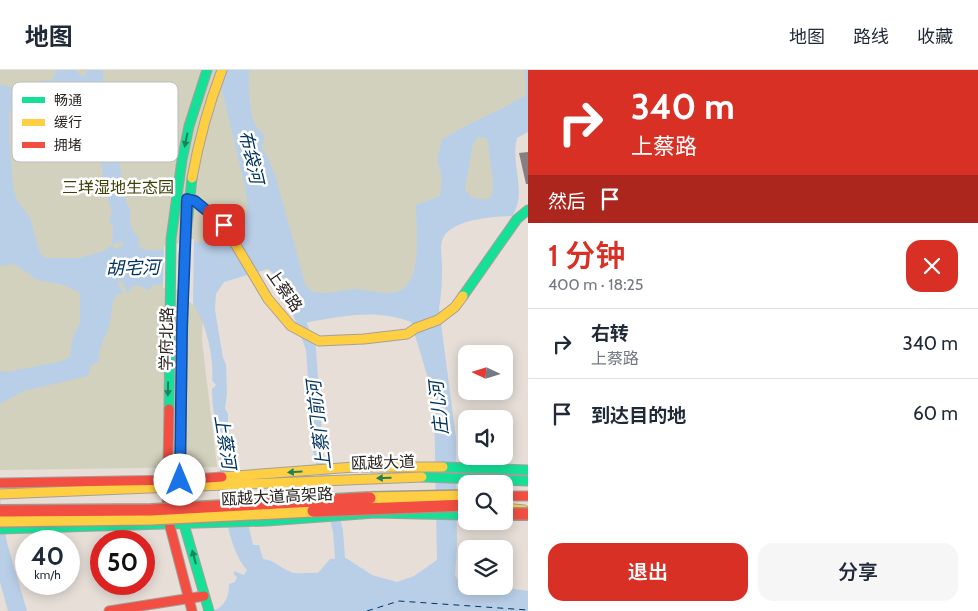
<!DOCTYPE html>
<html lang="zh">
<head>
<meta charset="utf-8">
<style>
  body { margin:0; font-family:Cabin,"Noto Sans SC",sans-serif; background:#f6f6f7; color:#1f2937; height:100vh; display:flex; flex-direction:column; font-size:19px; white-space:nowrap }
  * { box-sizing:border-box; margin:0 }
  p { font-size:16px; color:#747a83 }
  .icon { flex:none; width:28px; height:28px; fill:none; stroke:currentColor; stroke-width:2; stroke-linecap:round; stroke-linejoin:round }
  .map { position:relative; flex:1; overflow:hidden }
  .details { display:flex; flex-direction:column; background:#fff; width:450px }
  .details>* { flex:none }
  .guide { background:#d93025; color:#fff; overflow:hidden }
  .needle { width:32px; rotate:274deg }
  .controls { position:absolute; left:458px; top:275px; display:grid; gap:10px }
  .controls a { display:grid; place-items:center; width:55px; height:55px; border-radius:10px; background:#fff; box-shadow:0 2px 12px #0003; font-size:25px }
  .speed { position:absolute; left:15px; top:460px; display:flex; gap:10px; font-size:25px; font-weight:700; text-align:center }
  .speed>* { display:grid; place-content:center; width:65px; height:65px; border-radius:50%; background:#fff; box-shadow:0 2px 12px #0003; line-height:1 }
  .speed small { font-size:12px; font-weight:400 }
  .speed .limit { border:8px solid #d22; background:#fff; color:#111 }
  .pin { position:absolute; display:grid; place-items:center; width:42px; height:42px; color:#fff; margin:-21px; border-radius:10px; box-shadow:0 2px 8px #0006 }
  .me { position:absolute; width:55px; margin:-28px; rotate:0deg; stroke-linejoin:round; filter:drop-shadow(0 0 4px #0008) }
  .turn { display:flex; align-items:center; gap:18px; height:105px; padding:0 20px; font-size:22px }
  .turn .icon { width:65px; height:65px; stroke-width:2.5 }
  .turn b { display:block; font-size:35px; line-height:42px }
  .then { display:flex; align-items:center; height:48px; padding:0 20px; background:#0003; gap:10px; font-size:19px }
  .round { display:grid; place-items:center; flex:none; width:52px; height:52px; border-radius:15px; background:#f6f6f7 }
  .overview { display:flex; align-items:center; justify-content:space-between; height:85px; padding:0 20px }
  h1 { font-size:30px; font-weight:600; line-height:38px; color:#d93025 }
  .button { display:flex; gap:10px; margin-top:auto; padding:10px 20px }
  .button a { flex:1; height:58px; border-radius:15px; background:#d93025; color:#fff; font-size:20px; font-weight:600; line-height:58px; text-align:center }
  .button a+a { background:#f6f6f7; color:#1f2937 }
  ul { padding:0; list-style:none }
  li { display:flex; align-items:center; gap:15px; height:70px; padding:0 20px; border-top:1px solid #e0e1e3 }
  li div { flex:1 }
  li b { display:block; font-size:19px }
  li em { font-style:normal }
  header { display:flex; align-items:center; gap:30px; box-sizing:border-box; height:70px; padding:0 25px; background:#fff; border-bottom:1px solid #e0e1e3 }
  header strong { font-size:24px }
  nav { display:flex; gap:28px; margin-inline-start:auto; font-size:18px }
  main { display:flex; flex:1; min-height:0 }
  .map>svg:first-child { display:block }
  .green { fill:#d2d1bd }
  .water { fill:#b9cfe8; fill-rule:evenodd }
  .pier { fill:#e6ded7 }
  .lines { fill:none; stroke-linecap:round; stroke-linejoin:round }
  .river { stroke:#b9cfe8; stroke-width:10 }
  .ferry { stroke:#003462; stroke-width:1; stroke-dasharray:6 5; stroke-linecap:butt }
  .building { fill:#877e81 }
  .fast-casing { stroke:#a6a09a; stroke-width:11 }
  .slow-casing { stroke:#a6a09a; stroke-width:11 }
  .jam-casing { stroke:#a6a09a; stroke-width:11 }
  .fast { stroke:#16e098; stroke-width:9 }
  .slow { stroke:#ffcf43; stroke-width:9 }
  .jam { stroke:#f24e42; stroke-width:9 }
  .slow-bridge-casing { stroke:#a3998a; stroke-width:14; stroke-linecap:butt }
  .jam-bridge-casing { stroke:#a3998a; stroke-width:14; stroke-linecap:butt }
  .slow-bridge { stroke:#ffcf43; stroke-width:11 }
  .jam-bridge { stroke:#f24e42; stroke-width:11 }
  .oneway { fill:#20825c }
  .route-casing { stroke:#114b97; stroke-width:12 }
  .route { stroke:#1a73e8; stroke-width:9 }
  .labels { text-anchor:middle; stroke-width:5; stroke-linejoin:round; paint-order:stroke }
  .park-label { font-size:16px; fill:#3c4005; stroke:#fff }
  .street-label { font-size:16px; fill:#2a2420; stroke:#fff }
  .water-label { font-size:18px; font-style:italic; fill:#003462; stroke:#fff }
  .key { fill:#fff; stroke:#bfbdbc; stroke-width:1 }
  .key-label { font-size:14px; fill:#2a2420 }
</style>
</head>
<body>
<header>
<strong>地图</strong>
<nav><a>地图</a><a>路线</a><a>收藏</a></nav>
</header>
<main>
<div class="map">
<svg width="528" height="541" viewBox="0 0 528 541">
  <rect width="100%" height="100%" fill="#e6ded7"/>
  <path class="green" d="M0 0H528V39L507 58 503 130 433 159V228L309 244 286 191 204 197 202 271 217 397 0 400Z"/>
  <path class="water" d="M56 0H76L81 6 85 5 87 0H102L127 134 131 141C129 150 131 163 139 167V177C146 181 153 179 160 181L162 179C183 177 196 166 219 175L235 166 248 140 246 122 220 11 212 0H250C247 8 250 44 254 52 256 57 261 61 264 65L262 78C268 86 272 98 276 108L305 214 311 221C327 227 340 219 356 219 368 220 380 224 391 223 425 221 416 158 416 135L440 126 442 108 437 90 442 70C468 52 499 42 526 25L525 0H528V62L517 68C510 94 528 124 512 146 493 147 448 149 442 171 440 178 442 188 442 195 442 210 442 223 439 238L456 368 457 477 455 505 463 519 489 523 496 516 528 521V541H212C225 537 229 527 229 514L235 512 237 507 234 505V501L244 505 247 500C228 479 223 433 220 403 219 396 220 388 220 380 217 360 212 340 212 319L216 315 212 310C215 283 201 225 172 216 169 215 156 214 153 216 151 217 150 219 147 220L140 216H131V221L126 222 123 212 117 211 123 223 116 225C111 235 112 246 109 256 105 271 99 273 99 291L91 296 88 306 24 321 0 334V301L7 302 62 291 70 287 72 270 80 252V223L64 215 38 210 14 194 0 196V15L16 18 32 15 41 10 49 11 53 9ZM16 36 50 37 92 47 100 68 101 76 99 79 104 114 112 142 109 149 113 158 112 174 124 172 122 176 115 179 112 175 103 181 79 188H46L40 183 30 147 17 131 13 117 9 62 10 40ZM478 67 487 68 493 112 492 126 485 130 471 127 465 119 473 74ZM268 199 282 211 303 253C341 247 374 238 411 252L434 328 437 490 414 506 397 512 372 505 346 488 330 489 318 503C309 502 300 505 291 502 280 498 275 490 263 489L259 475H253L236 399 234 397V383L228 353V344L225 338 227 324 226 294 223 288 215 240 216 224 224 212Z
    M0 429 7 473 27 541H8L0 512Z"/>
  <path class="pier" d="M186 169H194L193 235 178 220 163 218 164 176 174 175Z"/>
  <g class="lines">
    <path class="river" d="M293 230 311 279 318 381 338 461 341 502"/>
    <path class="ferry" d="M367 541 399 531 528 540"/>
  </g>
  <path class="building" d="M528 82V114H526L519 83Z"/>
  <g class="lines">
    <g class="fast-casing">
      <path id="fast" d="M192 108 184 184 180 411 185 458 209 541
        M463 226 517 149 528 140
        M169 339 171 169 182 90 189 56 207 0
        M443 397 528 400
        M422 407 528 411
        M455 445 466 444
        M0 459 267 451 375 443 462 445"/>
    </g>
    <g class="slow-casing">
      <path id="slow" d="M192 108C199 70 208 36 222 0
        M187 129 195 131 224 155 268 229 291 256 319 271 364 269 407 264 416 258 438 250 455 237 463 226
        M222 407 354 397H443
        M0 424 422 407
        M504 438 524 440"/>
    </g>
    <g class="jam-casing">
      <path id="jam" d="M169 339 167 445 192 541
        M0 413 180 410 222 407
        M504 426H528
        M109 541 204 526"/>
    </g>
    <use href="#fast" class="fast"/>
    <use href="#slow" class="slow"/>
    <use href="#jam" class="jam"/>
    <g class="slow-bridge-casing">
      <path id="slow-bridge" d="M370 428 466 426
        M0 451 150 449 313 441"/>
    </g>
    <g class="jam-bridge-casing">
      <path id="jam-bridge" d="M0 441 151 440 370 428
        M313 441 466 435
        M504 444H528"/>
    </g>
    <use href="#slow-bridge" class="slow-bridge"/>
    <use href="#jam-bridge" class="jam-bridge"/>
  </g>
  <defs><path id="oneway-solid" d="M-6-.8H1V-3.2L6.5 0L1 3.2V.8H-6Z" transform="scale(1.25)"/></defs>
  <g class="oneway">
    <use href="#oneway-solid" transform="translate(186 70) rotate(102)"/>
    <use href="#oneway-solid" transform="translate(168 319) rotate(91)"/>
    <use href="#oneway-solid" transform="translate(295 402) rotate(176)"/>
    <use href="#oneway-solid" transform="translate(384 408) rotate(178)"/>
    <use href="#oneway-solid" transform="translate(194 487) rotate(-105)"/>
  </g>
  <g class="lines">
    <g class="route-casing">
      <path id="route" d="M180 410 182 256 187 129 195 131 224 155"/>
    </g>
    <use href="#route" class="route"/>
  </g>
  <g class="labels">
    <g class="park-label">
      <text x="118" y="123">三垟湿地生态园</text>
    </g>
    <g class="street-label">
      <text transform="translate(285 220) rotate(55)" y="6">上蔡路</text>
      <text transform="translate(166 269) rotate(-89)" y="6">学府北路</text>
      <text transform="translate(383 392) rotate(-2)" y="6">瓯越大道</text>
      <text transform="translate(277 426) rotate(-3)" y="6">瓯越大道高架路</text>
    </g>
    <g class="water-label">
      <text transform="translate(251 87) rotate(77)" y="6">布袋河</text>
      <text transform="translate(133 198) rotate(-1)" y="6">胡宅河</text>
      <text transform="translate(439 338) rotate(-96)" y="6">庄儿河</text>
      <text transform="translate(319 355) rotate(-97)" y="6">上蔡门前河</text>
      <text transform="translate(225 372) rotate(81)" y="6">上蔡河</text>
    </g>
  </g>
  <rect x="12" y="12" width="166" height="80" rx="8" class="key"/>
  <rect x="22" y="27" width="23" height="6" fill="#16e098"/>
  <rect x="22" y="49" width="23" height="7" fill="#ffcf43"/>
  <rect x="22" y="72" width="23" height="6" fill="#f24e42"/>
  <g class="key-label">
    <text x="54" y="35">畅通</text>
    <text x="54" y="57">缓行</text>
    <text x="54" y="80">拥堵</text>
  </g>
</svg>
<div class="controls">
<a><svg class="needle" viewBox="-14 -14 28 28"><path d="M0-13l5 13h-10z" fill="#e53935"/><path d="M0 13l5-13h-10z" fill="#747a83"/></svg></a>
<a><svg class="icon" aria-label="sound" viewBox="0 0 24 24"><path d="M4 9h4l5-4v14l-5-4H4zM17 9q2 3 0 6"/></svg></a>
<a><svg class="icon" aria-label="search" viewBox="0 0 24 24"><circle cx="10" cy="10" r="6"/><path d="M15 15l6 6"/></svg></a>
<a><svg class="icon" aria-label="layers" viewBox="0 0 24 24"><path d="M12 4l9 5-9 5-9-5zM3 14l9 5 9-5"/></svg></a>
</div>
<div class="speed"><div>40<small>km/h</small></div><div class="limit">50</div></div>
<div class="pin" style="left:224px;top:155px;background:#d93025"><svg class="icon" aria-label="arrive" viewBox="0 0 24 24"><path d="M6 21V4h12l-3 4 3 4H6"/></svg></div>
<svg class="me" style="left:180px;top:410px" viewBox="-20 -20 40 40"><circle r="19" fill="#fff"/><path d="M0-13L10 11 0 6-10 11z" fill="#1a73e8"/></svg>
</div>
<section class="details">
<div class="guide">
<div class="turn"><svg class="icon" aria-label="right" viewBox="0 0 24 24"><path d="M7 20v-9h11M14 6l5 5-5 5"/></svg><div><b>340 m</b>上蔡路</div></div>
<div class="then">然后<svg class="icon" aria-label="arrive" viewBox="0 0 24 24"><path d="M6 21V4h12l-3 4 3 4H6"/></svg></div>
</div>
<div class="overview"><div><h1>1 分钟</h1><p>400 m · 18:25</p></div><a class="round" style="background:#d93025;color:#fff"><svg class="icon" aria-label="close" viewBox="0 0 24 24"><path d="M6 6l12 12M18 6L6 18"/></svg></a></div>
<ul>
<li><svg class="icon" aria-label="right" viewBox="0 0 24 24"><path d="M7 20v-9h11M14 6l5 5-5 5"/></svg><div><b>右转</b><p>上蔡路</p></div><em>340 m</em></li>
<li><svg class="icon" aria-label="arrive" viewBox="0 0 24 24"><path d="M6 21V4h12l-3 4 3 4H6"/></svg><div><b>到达目的地</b></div><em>60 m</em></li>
</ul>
<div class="button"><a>退出</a><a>分享</a></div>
</section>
</main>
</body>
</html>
